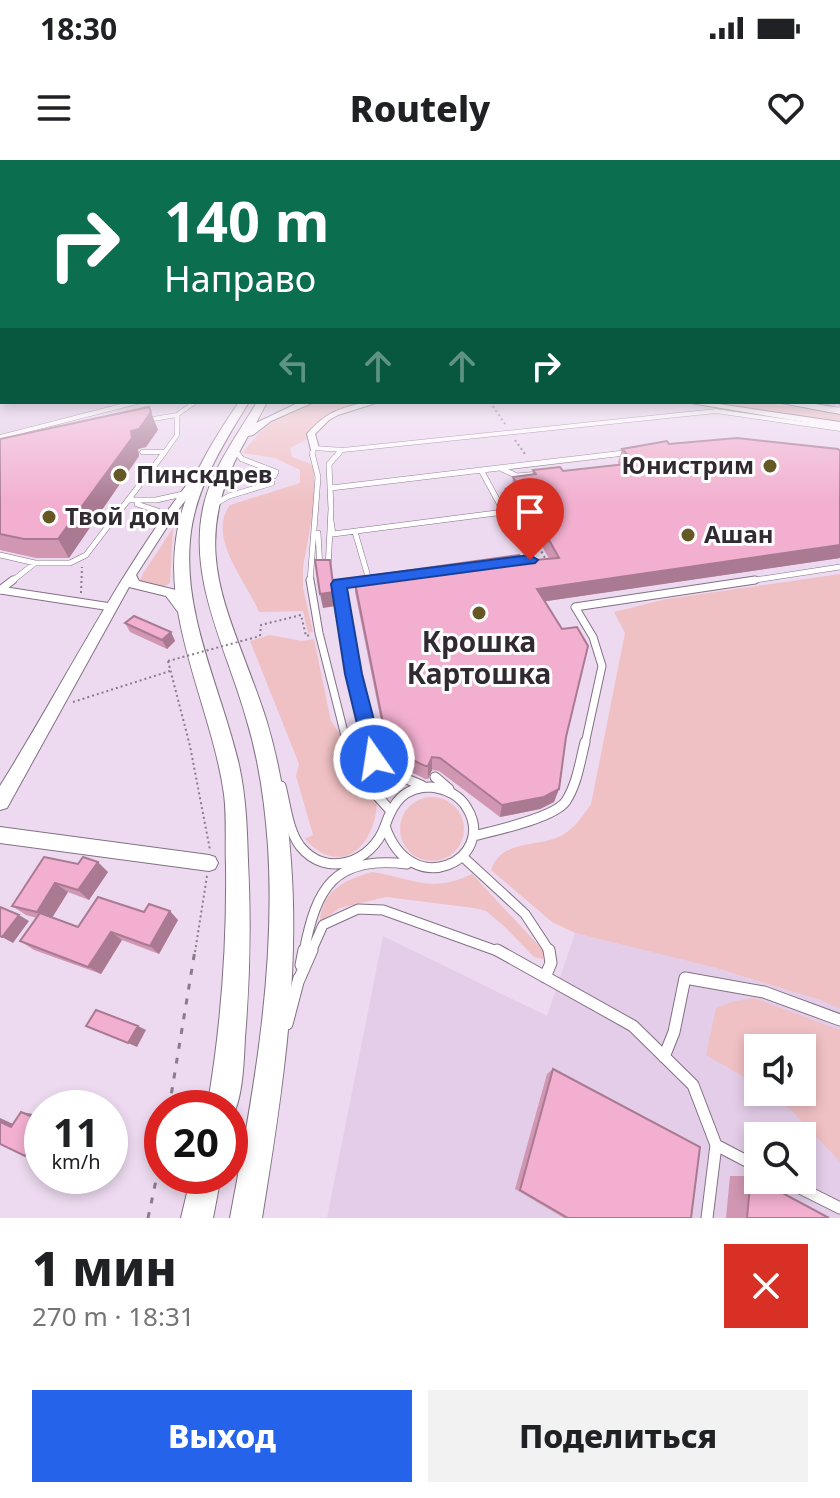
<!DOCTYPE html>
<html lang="ru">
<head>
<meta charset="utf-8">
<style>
  body { margin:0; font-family:"Noto Sans",sans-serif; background:#f2f2f2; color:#202124; height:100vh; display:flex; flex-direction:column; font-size:30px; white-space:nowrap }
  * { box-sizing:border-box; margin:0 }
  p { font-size:26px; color:#757577 }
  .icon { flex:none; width:44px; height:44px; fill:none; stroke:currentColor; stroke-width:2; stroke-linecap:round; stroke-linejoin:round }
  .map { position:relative; height:1058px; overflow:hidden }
  .details { display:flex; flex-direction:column; background:#fff; flex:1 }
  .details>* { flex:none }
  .banner { position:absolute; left:0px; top:0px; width:840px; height:244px; box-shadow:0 4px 12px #0003; background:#0b6e4f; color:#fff; overflow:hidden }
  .fabs { position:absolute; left:744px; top:874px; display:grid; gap:16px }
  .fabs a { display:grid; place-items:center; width:72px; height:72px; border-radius:0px; background:#fff; box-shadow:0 4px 12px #0003; font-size:40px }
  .speed { position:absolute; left:24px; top:930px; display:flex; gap:16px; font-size:40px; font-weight:700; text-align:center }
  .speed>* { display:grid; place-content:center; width:104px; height:104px; border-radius:50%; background:#fff; box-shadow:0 4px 12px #0003; line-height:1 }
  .speed small { font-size:20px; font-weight:400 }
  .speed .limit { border:12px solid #d22; background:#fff; color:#111 }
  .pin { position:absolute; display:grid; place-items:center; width:68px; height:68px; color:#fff; margin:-82px -34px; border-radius:50% 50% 50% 0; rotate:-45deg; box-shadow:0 0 8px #0007 }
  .pin .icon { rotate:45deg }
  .me { position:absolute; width:88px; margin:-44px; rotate:347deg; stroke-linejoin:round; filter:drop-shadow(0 0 6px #0008) }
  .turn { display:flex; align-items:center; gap:28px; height:168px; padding:0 32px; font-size:36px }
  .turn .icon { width:104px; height:104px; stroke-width:2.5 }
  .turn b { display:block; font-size:56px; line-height:68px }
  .lanes { display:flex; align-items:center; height:76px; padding:0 32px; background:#0003; justify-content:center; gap:40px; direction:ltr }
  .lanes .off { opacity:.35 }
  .round { display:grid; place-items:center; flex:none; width:84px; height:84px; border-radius:0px; background:#f2f2f2 }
  .summary { display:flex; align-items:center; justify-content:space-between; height:136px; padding:0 32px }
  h1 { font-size:48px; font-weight:800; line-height:60px }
  .cta { display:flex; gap:16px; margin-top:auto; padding:16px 32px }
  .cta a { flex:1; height:92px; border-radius:0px; background:#2563eb; color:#fff; font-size:32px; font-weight:800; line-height:92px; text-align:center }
  .cta a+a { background:#f2f2f2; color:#202124 }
  .status { display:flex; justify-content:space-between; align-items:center; height:56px; padding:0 40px; background:#fff; direction:ltr }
  .status svg { height:22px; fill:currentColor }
  header { display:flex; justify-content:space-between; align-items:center; height:104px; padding:0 32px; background:#fff; font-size:36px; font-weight:800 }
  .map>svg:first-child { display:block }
  .built { fill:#e4cde8; fill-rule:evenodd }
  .green { fill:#f0c1c4 }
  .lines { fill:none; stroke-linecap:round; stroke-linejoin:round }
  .service-far4-casing { stroke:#827184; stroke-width:5 }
  .service-far3-casing { stroke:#827184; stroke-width:6 }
  .service-far2-casing { stroke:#827184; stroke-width:9 }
  .service-far1-casing { stroke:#827184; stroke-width:11 }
  .service-casing { stroke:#827184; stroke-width:13 }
  .minor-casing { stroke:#827184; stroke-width:2 }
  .tertiary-casing { stroke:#827184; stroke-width:2 }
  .secondary-casing { stroke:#827184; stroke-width:2 }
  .trunk-casing { stroke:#8f81b3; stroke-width:2 }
  .path-far1 { stroke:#887c8a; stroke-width:2; stroke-dasharray:2 3; stroke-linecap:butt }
  .path { stroke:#887c8a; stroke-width:3; stroke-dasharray:6 9; stroke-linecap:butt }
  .service-far4 { stroke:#fff; stroke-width:4 }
  .service-far3 { stroke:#fff; stroke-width:5 }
  .service-far2 { stroke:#fff; stroke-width:7 }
  .service-far1 { stroke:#fff; stroke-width:9 }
  .service { stroke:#fff; stroke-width:11 }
  .minor { fill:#fff; fill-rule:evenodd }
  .tertiary { fill:#fff; fill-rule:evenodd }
  .secondary { fill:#fff; fill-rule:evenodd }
  .trunk { fill:#cec0fa; fill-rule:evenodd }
  .path-bridge { stroke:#887c8a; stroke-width:2; stroke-dasharray:2 3; stroke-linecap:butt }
  .wall { fill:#d096b2 }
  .shaded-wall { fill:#a97a91 }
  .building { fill:#f2afcf; stroke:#a97a91; stroke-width:2 }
  .route { fill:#2563eb; stroke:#184099; stroke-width:2 }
  .poi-dot { fill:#655825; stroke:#fff; stroke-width:3 }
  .labels { text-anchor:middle; stroke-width:6; stroke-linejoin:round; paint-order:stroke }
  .far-poi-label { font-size:24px; font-weight:bold; fill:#312a32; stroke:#fff; text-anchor:start }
  .poi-label { font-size:28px; font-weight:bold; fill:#312a32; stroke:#fff }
</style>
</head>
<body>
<div class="status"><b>18:30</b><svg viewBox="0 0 49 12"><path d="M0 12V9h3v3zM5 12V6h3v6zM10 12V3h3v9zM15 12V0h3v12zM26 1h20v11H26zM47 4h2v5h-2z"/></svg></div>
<header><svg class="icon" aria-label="menu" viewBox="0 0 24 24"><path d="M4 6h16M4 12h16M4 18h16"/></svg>Routely<svg class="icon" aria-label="heart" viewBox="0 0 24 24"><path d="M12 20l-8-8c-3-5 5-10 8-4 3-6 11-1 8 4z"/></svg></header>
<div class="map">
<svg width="840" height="1058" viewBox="0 0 840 1058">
  <rect width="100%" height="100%" fill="#eddaf0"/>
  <path class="built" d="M0 196 2 242H146L0 277Z
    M575 773 716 808 820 840 840 849V1058H327L383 776 547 856ZM758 888H802V932H758ZM758 976H802V1020H758Z"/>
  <path class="green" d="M317 242H369L321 259 306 280 290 288 292 297 311 304 314 309V347L303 407V428L313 472 308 473 303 451 259 452C247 422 206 377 230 345L300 323V310L275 298 242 293 269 262Z
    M702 242H760L840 254V263Z
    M173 368 170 423C162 430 147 427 140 420L144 412Z
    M840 414V849L820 840 716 808 575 773 552 762 491 710C502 679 536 688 561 676 574 669 583 656 591 644L625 473 614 452 666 439Z
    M270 475 302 481 314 479 331 561 340 574 345 604 377 643C375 686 341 719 305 679L313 675 296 616 299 604 250 481Z
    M400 669a32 32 0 1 1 64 0a32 32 0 1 1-64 0Z
    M372 712C413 718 430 734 472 714L543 790V799L534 797 505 767 486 751 474 748 386 737 340 748 320 762C321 731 346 719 372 712Z
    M754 838 840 870V1002L791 950 767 932H802V888H758V925L706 895 716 848 732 842Z"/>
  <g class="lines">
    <g class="service-far4-casing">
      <path id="service-far4" d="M147 260 177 255 195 242
        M0 277 137 242
        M233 289 239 295
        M142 292H165L162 295
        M165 292 177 275V255
        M312 295 314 288 343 290 716 251 840 269
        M337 295 341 291
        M607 295 627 293"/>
    </g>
    <g class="service-far3-casing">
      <path id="service-far3" d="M237 293 242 299 276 312 274 316
        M502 309 517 316 539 314
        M481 310 530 400 516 402
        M331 328 624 293
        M129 340H156L183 334
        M137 344 158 351 166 359
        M215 344 229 336 272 323
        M331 361 333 374 504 352
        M355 372 369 420 373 419
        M318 373 320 409
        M0 395 35 403
        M328 409 331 349 329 304 339 293
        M11 422 35 403H70L86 395 164 293
        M310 422 318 317 312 293
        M356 422 363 421
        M742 422 840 407"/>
    </g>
    <g class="service-far2-casing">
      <path id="service-far2" d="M310 420 319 473 347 584
        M363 421 339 424 354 514 370 584
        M0 430 13 420
        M0 430 111 447
        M585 584 602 506 593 477 575 447 755 420"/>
    </g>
    <g class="service-far1-casing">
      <path id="service-far1" d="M346 582 357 613 389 649
        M370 582C377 612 397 614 423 626
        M435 617 449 629
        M281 626C286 645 288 670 300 686 327 720 373 701 385 666
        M431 627C446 629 459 634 467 648 498 699 411 743 385 666 393 642 404 627 431 627Z
        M473 676C493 671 555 658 566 641 577 624 580 602 585 582
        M462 696 525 754 550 792
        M304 792C316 728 334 695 407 704
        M311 792 323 765 358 749 383 750 500 792"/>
    </g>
    <g class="service-casing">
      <path id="service" d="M497 790 633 866 693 925 716 985 707 1058
        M301 805 304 790
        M545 817 551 803 549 790
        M298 822 312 790
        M287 864 299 818
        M664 897 674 872 685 818 764 832 840 860
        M716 985 758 1007
        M784 1020 840 1048"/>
    </g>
    <g class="minor-casing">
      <path id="minor" d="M366 242H379L338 255 329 260 315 274 319 288 311 290 307 274C326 252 338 249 366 242Z
        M685 242H705L840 262V268Z
        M0 667 209 695 215 697 218 703 215 709 209 711 0 683Z"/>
    </g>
    <g class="tertiary-casing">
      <path id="tertiary" d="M200 308 209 310 178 350 136 415 139 421 176 430 193 453 191 456H181L166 436 129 427 7 648 0 650V626C67 519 121 406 200 308Z"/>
    </g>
    <g class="secondary-casing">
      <path id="secondary" d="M838 229H840V235H838Z
        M239 242H249C223 284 194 330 190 380 183 457 222 531 239 605 246 637 247 668 248 701 251 760 250 818 245 877 244 898 243 944 230 959V948H207C221 868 227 788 226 706 225 682 227 658 224 634 212 549 164 465 176 379 183 328 211 283 239 242Z
        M257 242H267L256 263 300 242H314L271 261 253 275 248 276C182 390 230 448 266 559 280 605 288 654 291 702 300 821 281 940 262 1058H230C253 936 276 811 268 686 265 644 259 601 247 561 228 491 186 418 204 344 213 307 238 274 257 242Z
        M776 242H802L840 248V254Z
        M191 1016H221L213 1058H181Z"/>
    </g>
    <g class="trunk-casing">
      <path id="trunk" d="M838 240 840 248 818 242H838Z"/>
    </g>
    <path class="path-far1" d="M490 242 505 264
      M515 280 525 294
      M509 334 505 328 511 327
      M520 352 545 398
      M81 433 82 407
      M260 476 261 465 301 455 306 476 310 475
      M168 501 190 586 210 690
      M73 542 170 511
      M195 792 207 716"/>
    <path class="path" d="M169 948 195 790
      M148 1058 162 992"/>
    <use href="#service-far4" class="service-far4"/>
    <use href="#service-far3" class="service-far3"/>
    <use href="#service-far2" class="service-far2"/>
    <use href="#service-far1" class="service-far1"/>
    <use href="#service" class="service"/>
    <use href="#minor" class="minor"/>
    <use href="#tertiary" class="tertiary"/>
    <use href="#secondary" class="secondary"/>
    <use href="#trunk" class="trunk"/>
    <path class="path-bridge" d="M168 501 260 476"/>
  </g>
  <path class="wall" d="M158 270 146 287 138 289 139 296 69 398H36L0 390V279Z
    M669 284 840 291V398L545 441 566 577 559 629 554 642 540 649 500 657 439 611 432 610 428 619H425L389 601 355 432 354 418 549 399 523 351 514 352 507 341 509 327 512 326 513 317 532 315 533 310 563 311 620 305 618 303 622 289Z
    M125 463 171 472 175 481 167 489 130 472Z
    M44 697 108 712 89 740 68 732 52 758 78 767 144 752 178 760 159 794 122 780 101 814 34 790 20 781 37 758 26 755 12 746Z
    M553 909 691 1058H564L515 1029 547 914Z
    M730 1016H751L829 1058H726Z"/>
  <path class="shaded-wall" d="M151 252 158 270 146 287 138 289 139 296 69 398 58 379 131 271Z
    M525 337 523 351 514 352 516 339Z
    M840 385V398L534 443 537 429Z
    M330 400 336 446 323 448 320 434Z
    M171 472 175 481 167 489 162 480Z
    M432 597V610L428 619V606Z
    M559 629 554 642 540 649 500 657 502 645Z
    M98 702 108 712 89 740 78 730Z
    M55 723 68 732 50 761 37 752Z
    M170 751 178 760 159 794 150 786Z
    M19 755 29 761 13 783 2 777Z
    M111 772 122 780 101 814 88 807Z
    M138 866 146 870 137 887 128 883Z
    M21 952 33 954 42 958V961Z
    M0 958 24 969 11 967 0 962Z
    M42 966V988L37 996H25Z"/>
  <path class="building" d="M838 196H840V216L838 215Z
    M149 247 151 252 139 269 131 271 132 278 58 379H24L0 374V279Z
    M737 278 838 289 840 291V385L537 429 562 469 577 467 588 486 566 577 559 629 544 637 502 645 440 598 432 597 428 606H425L388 588 354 418 519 395 523 401 559 398 525 337 516 339 509 327 518 326 513 317 536 314 533 310 560 307 563 311 635 303 622 289 667 281 669 284Z
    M315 400H330L334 432 320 434Z
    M134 456 171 472 162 480 125 463Z
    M44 697 78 704 83 697 98 702 78 730 55 723 37 752 12 746Z
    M98 737 144 752 149 744 170 751 150 786 111 772 88 807 20 781 40 753 78 767Z
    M0 747 19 755 2 777 0 776Z
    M96 850 138 866 128 883 86 866Z
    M553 909 700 987 691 1058H568L520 1030Z
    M21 952 42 961V966L25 996 0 984V962L11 967Z
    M751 1016 758 1020 829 1058H747Z"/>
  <linearGradient id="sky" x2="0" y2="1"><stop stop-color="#83ace2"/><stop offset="0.57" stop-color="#f7eef8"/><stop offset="1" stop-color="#f7eef8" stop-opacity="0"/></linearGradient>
  <rect width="840" height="344" fill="url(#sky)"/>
  <path class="route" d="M530 395 538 400 535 403 347 428 362 514 384 599 381 605 374 607 367 605 345 514 331 424 334 420Z"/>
  <g class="poi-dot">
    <circle cx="770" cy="306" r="8"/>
    <circle cx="120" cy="315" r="8"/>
    <circle cx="49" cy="357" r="8"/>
    <circle cx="688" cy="375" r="8"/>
    <circle cx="479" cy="453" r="8"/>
  </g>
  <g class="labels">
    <g class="far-poi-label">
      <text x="754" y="314" text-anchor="end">Юнистрим</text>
      <text x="136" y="323">Пинскдрев</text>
      <text x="65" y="365">Твой дом</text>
      <text x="704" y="383">Ашан</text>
    </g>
    <g class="poi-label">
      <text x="479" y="492">Крошка<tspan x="479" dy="32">Картошка</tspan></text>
    </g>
  </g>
</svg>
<div class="fabs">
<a><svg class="icon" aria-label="sound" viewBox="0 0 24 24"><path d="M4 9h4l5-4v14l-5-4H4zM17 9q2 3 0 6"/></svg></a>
<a><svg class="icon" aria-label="search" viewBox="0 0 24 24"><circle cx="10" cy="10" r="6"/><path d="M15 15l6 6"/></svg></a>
</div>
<div class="speed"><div>11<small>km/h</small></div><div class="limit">20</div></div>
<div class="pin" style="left:530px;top:400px;background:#d93025"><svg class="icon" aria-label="arrive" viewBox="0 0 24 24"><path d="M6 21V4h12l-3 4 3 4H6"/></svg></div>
<svg class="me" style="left:374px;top:599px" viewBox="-20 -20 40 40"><circle r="17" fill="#2563eb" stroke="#fff" stroke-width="3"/><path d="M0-11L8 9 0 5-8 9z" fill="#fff"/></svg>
<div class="banner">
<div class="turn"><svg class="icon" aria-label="right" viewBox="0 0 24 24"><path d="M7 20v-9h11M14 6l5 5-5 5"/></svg><div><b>140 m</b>Направо</div></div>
<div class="lanes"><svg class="icon off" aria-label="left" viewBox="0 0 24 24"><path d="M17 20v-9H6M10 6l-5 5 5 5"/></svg><svg class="icon off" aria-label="ahead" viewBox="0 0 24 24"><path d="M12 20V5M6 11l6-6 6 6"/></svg><svg class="icon off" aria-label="ahead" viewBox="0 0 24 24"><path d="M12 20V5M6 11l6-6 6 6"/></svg><svg class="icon" aria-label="right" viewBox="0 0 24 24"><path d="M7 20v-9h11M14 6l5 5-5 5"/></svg></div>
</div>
</div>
<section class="details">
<div class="summary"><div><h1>1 мин</h1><p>270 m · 18:31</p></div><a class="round" style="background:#d93025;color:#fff"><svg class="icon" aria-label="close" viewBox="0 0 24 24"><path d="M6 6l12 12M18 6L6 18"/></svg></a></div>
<div class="cta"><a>Выход</a><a>Поделиться</a></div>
</section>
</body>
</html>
